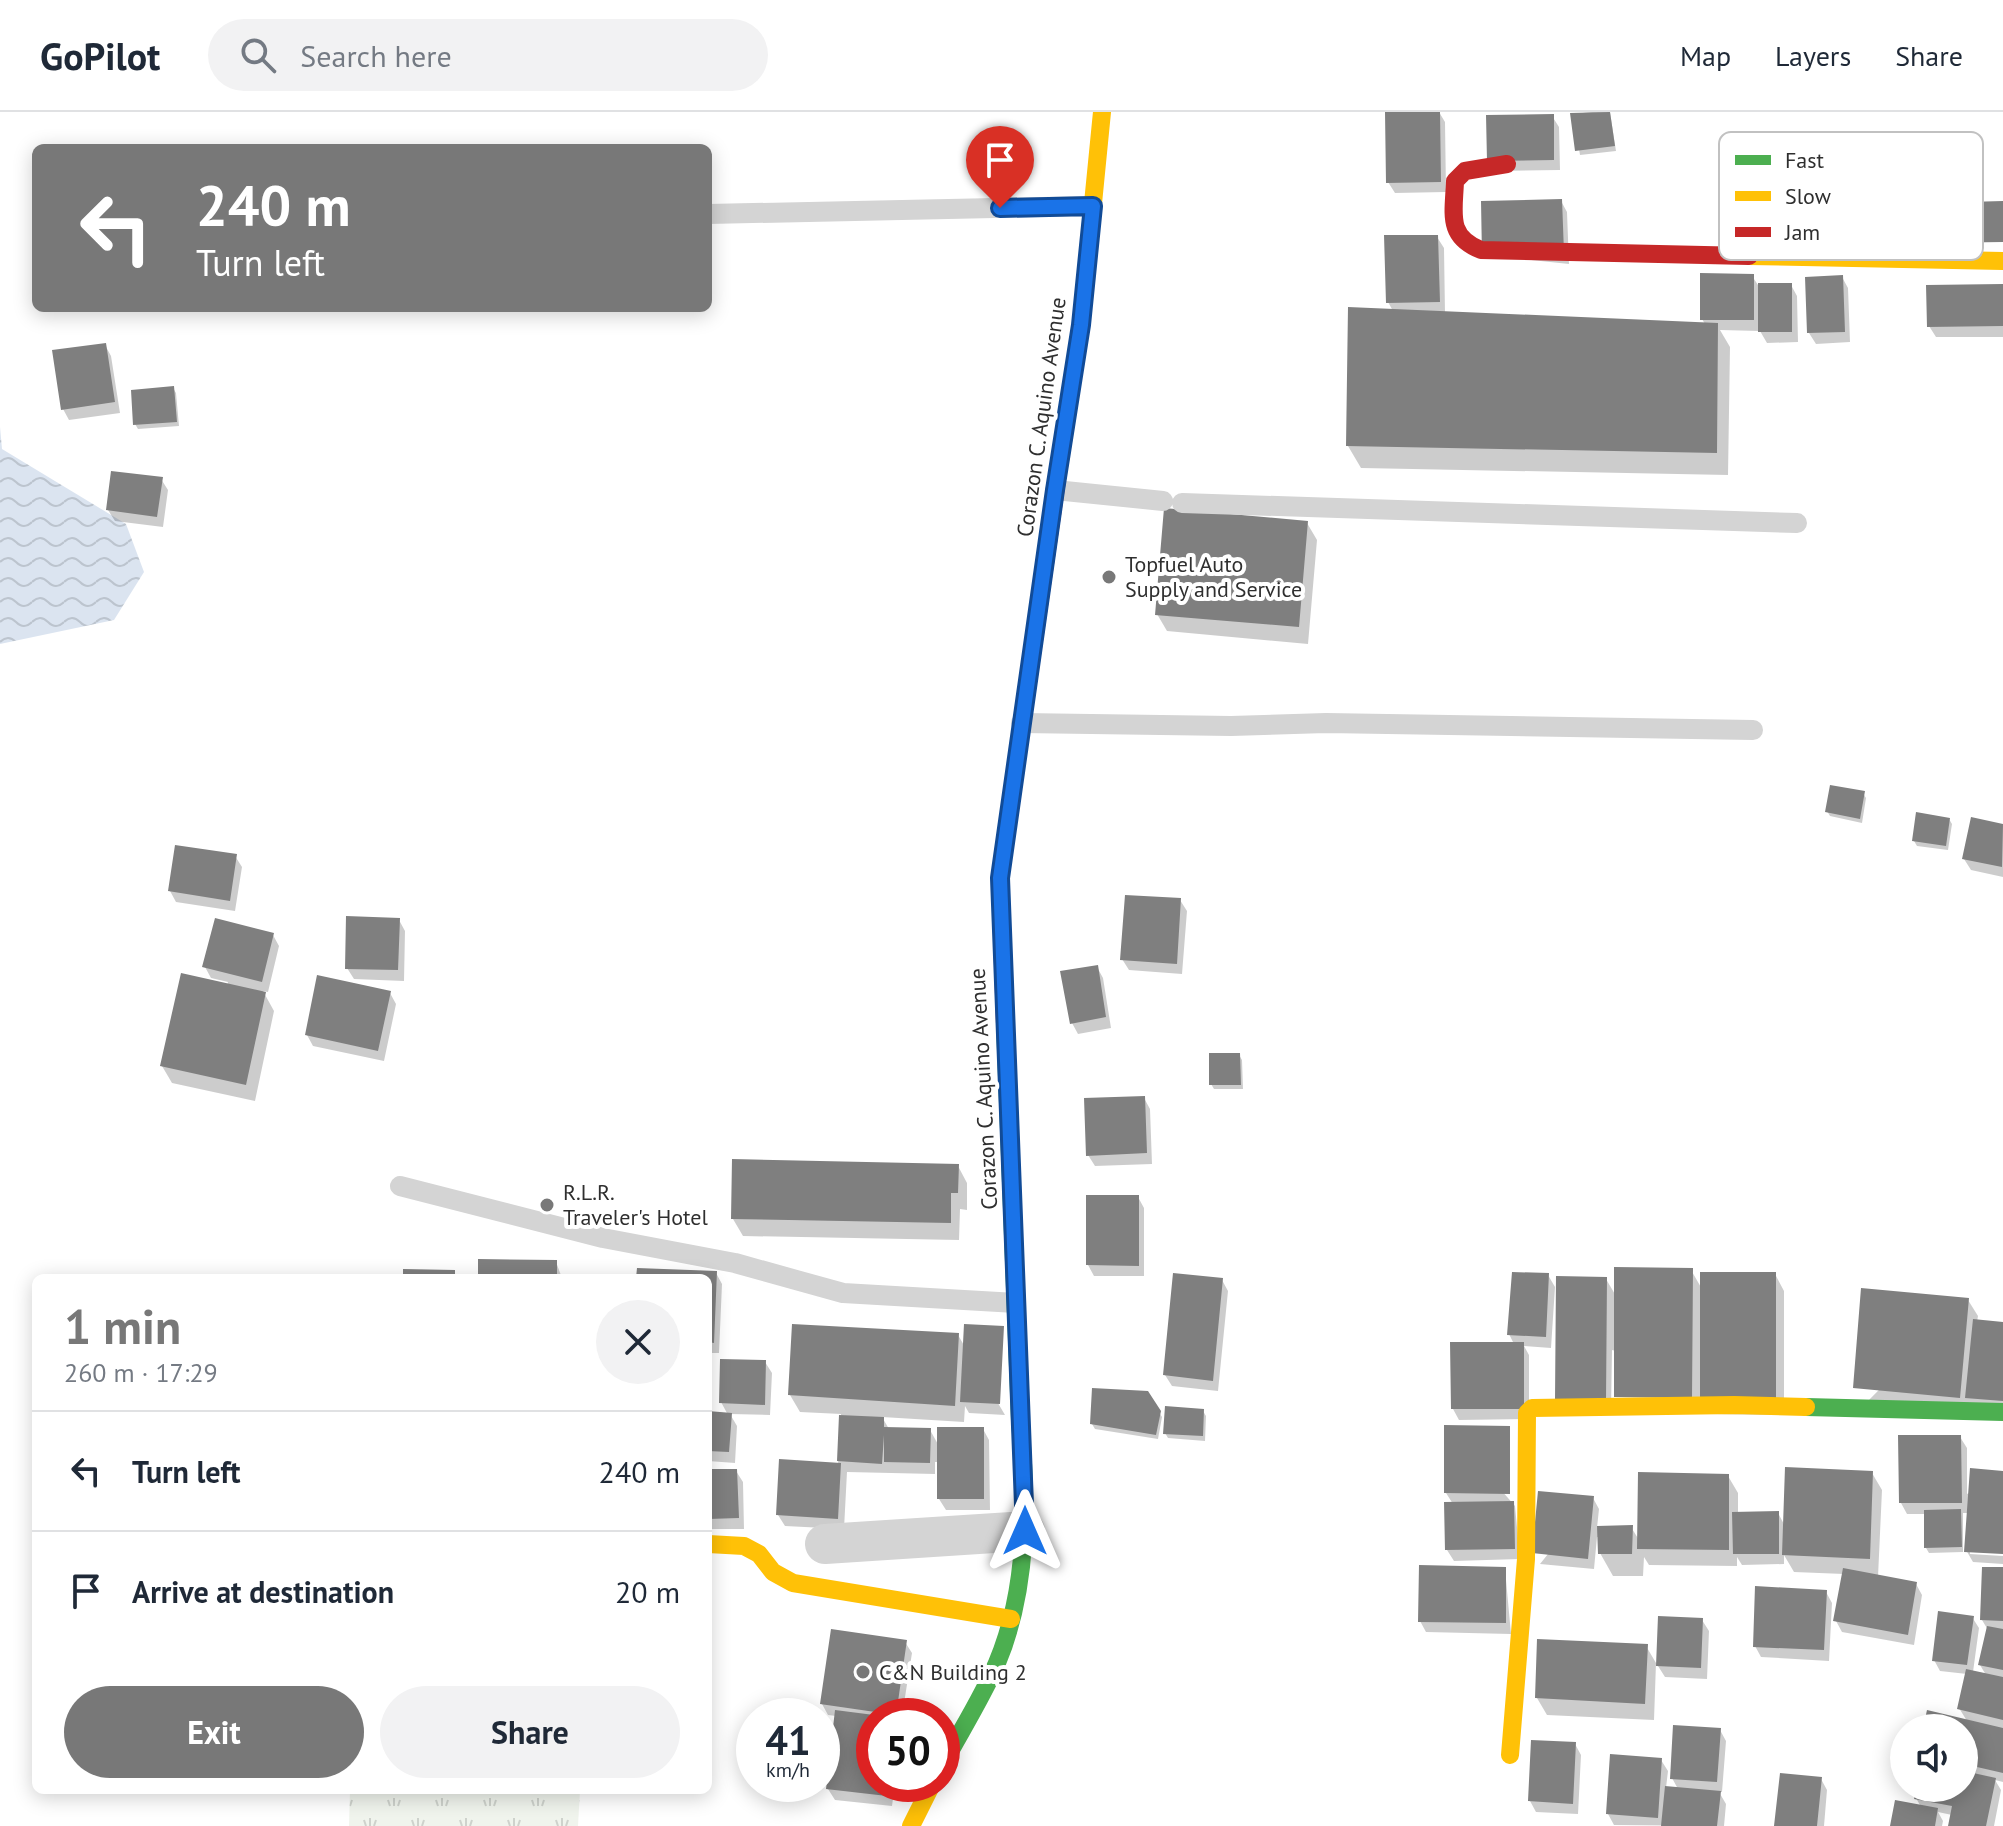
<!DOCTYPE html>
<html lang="en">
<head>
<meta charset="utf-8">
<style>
  body { margin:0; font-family:"PT Sans",sans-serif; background:#f2f2f3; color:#1f2937; height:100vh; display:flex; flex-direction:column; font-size:30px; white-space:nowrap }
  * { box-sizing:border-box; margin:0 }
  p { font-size:26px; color:#747a83 }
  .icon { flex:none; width:44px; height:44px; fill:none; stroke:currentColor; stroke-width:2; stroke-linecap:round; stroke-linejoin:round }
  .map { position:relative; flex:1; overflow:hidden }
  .drawer { position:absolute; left:32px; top:1162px; width:680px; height:520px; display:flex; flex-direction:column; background:#fff; border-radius:12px; box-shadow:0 4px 20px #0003 }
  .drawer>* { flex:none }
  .banner { position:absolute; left:32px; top:32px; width:680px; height:168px; border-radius:12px; box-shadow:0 4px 20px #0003; background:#787878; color:#fff; overflow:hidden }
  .fabs { position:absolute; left:1890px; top:1602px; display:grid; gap:16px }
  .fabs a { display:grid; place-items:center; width:88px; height:88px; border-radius:50%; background:#fff; box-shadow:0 4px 20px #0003; font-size:40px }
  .speed { position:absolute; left:736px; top:1586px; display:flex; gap:16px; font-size:40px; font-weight:700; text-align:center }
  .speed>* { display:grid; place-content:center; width:104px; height:104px; border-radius:50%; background:#fff; box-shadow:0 4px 20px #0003; line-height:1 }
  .speed small { font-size:20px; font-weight:400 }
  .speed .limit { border:12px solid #d22; background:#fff; color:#111 }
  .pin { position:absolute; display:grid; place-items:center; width:68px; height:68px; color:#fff; margin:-82px -34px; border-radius:50% 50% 50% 0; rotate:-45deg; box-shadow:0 0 8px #0007 }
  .pin .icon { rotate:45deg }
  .me { position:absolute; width:88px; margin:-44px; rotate:0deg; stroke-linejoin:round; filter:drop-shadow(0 0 6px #0008) }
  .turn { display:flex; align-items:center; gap:28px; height:168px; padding:0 32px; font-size:36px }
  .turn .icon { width:104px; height:104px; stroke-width:2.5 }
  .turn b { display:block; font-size:56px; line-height:68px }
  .round { display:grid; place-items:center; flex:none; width:84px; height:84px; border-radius:42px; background:#f2f2f3 }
  .head { display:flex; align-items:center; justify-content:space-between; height:136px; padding:0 32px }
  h1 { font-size:48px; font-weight:700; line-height:60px; color:#787878 }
  .cta { display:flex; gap:16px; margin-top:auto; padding:16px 32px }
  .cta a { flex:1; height:92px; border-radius:48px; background:#787878; color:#fff; font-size:32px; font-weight:700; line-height:92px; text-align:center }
  .cta a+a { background:#f2f2f3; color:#1f2937 }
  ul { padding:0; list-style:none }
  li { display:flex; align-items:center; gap:24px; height:120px; padding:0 32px; border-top:2px solid #e0e1e3 }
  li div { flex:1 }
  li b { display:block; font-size:30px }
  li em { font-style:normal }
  header { display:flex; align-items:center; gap:48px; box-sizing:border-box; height:112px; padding:0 40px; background:#fff; border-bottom:2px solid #e0e1e3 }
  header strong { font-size:38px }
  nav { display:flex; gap:44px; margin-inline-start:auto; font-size:28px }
  .search { width:560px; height:72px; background:#f2f2f3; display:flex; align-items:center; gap:20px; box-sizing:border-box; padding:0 28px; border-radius:44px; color:#747a83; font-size:30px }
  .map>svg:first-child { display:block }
  .grass { fill:url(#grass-tufts) }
  .water { fill:url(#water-waves) }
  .shadow { fill:#0003 }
  .building { fill:#7f7f7f }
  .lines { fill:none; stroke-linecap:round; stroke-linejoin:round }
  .lane { stroke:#d4d4d4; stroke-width:20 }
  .street { stroke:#d4d4d4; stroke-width:40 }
  .fast { stroke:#4caf50; stroke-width:18 }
  .slow { stroke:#ffc107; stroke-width:18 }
  .jam { stroke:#c62828; stroke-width:18 }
  .route-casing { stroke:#114b97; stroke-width:20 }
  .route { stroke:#1a73e8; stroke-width:14 }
  .poi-dot { fill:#787878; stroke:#fff; stroke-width:3 }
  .labels { text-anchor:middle; stroke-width:8; stroke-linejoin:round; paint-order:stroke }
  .street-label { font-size:22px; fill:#2f2f2f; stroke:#fff }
  .poi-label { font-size:22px; fill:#2f2f2f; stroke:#fff; text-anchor:start }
  .key { fill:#fff; stroke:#c1c1c1; stroke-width:2 }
  .key-label { font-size:22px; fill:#2f2f2f }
</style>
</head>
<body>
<header>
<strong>GoPilot</strong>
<div class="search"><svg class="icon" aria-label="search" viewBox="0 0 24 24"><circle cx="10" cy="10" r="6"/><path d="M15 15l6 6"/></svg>Search here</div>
<nav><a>Map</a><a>Layers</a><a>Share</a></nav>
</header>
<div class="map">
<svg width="2003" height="1714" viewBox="0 0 2003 1714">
  <defs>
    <pattern id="grass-tufts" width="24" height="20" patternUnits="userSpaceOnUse" patternTransform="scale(2)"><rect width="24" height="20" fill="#f0f4ed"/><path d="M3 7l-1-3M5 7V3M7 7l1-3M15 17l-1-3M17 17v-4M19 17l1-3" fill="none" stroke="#ced2cc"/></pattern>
    <pattern id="water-waves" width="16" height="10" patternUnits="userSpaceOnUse" patternTransform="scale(2)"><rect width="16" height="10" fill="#dbe4f0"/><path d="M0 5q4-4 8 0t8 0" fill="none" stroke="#bcc4ce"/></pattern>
  </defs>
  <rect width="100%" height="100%" fill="#fff"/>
  <path class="grass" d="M350 1678H580L578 1714H349Z"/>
  <path class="water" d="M0 315 2 337 126 412 144 460 114 508 0 532Z"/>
  <path class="shadow" d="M1387 0H1439L1445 10 1446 80 1395 81 1388 70Z
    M1592 0H1610L1616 39 1580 43 1573 2Z
    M1552 4 1559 15 1560 58 1495 59Z
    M1561 89 1567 100 1569 152 1484 143Z
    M2003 91 1941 142 1931 125V143H1855L1925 96 1934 112Z
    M1437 125 1444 136 1445 201 1705 212 1702 207 1752 164 1758 173H1791L1797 184 1798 230 1767 231 1760 219 1720 218 1730 235 1728 363 1361 356 1348 334 1393 199 1388 190Z
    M1842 165 1848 176 1850 230 1816 232 1809 221Z
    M2003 174V225H1936L1929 214Z
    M105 233 111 244 120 301 69 308 63 297Z
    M173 276 176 281 179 314 138 317 135 312Z
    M161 367 168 378 163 415 115 409 108 398Z
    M1307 411 1317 428 1308 532 1167 519 1157 502Z
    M1863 681 1866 686 1862 711 1830 704 1827 699Z
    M1949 707 1952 712 1948 738 1917 734 1914 729Z
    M1972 708 2003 714V765L1971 758 1964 747Z
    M235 744 242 755 235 799 176 790 170 779Z
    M1180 788 1187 799 1182 862 1129 858 1122 847Z
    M399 808 405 819 404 869 354 867 347 856Z
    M273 823 279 834 268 880 263 879 274 899 255 989 172 971 162 954 227 874 228 870 211 866 205 855Z
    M1097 855 1103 866 1111 916 1078 922 1072 911Z
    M390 881 396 892 384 949 313 934 307 923Z
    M1239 943 1242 948 1243 977H1214L1211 972Z
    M1144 986 1150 997 1152 1052 1095 1054 1088 1043Z
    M958 1054 967 1071V1098L960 1097 959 1128 743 1124 733 1107Z
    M1138 1085 1144 1096V1164H1094L1088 1153Z
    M556 1150 562 1166H480Z
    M1691 1158 1702 1177 1775 1162 1784 1179V1303L1711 1302 1616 1239 1612 1238 1611 1299 1563 1298 1606 1167 1616 1184Z
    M716 1161 722 1172 719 1241H708V1166H638Z
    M1548 1163 1555 1175 1551 1236 1524 1234 1529 1243V1307L1459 1308 1453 1297 1514 1232 1509 1222Z
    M1222 1168 1228 1179 1218 1279 1172 1274 1165 1263Z
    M1968 1188 1978 1204 1977 1210 2003 1212V1299L1864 1293Z
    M958 1223 1005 1303 969 1301 965 1294 964 1310 882 1305 889 1317 930 1318 939 1334 983 1317 989 1328 990 1398H946L939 1387V1350H935V1362L847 1360 844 1417 785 1414 778 1403 838 1353 841 1302 800 1300 790 1283Z
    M765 1250 772 1261 770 1303 730 1302 737 1314 735 1351 708 1349V1301L728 1303 721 1290Z
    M1147 1281 1162 1305 1158 1327 1095 1317 1092 1312Z
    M1203 1299 1206 1304 1205 1329 1168 1326 1165 1321Z
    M1446 1315 1515 1394 1520 1447 1454 1449 1447 1438 1453 1392 1446 1381Z
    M1960 1325 1967 1336V1382L2003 1361V1440L1970 1438V1442L2003 1444V1452L1973 1450 1966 1438 1969 1401H1963V1440L1929 1441 1926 1436V1402H1907L1901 1391Z
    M708 1359H736L743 1370 744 1417H708Z
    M1872 1361 1882 1378 1878 1465 1916 1472 1922 1483 1914 1533 1842 1520 1836 1509 1844 1462 1794 1460 1784 1443V1452L1742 1453 1737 1445V1454L1649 1453 1644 1445 1643 1464H1613L1600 1441 1599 1425H1597L1594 1457 1540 1452 1593 1386 1599 1397 1597 1416 1631 1415 1639 1428 1728 1364 1738 1381V1402L1778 1401 1785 1414Z
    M1505 1457 1511 1522 1426 1520 1420 1509Z
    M2003 1457V1670L1995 1668 2001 1678 1994 1714H1950L1952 1703 1938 1700 1943 1709 1942 1714H1892L1921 1695 1916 1686 1919 1676H1964V1616H1925L1967 1609 1959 1596 1967 1562 1940 1559 1934 1548 1972 1505 1979 1516 1973 1560 1986 1563 1980 1553 1988 1518 1982 1508Z
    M1826 1480 1832 1491 1829 1549 1761 1545 1755 1534Z
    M1702 1508 1709 1519 1707 1567 1665 1565 1658 1554Z
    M905 1530 912 1541 902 1604H874V1672H895L892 1694 835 1688 828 1677 836 1604 828 1603 822 1592Z
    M1646 1534 1656 1551 1654 1608 1547 1603 1537 1586Z
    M1720 1618 1726 1629 1722 1680H1719L1726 1692 1724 1714 1614 1713 1608 1702 1661 1648 1668 1659 1666 1676 1678 1677 1672 1666Z
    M1575 1632 1581 1643 1578 1702 1536 1700 1530 1689Z
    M1821 1667 1827 1678 1824 1714H1776Z"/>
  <path class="building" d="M1385 0H1440L1441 70 1386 71Z
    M1610 0 1615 34 1575 39 1570 1Z
    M1554 2V48L1487 49 1486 3Z
    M1562 87 1564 141 1482 144 1481 89Z
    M2003 89V130L1933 131 1932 91Z
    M1384 123H1438L1440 190 1386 191Z
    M1700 161 1754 162V208H1700Z
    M1843 163 1845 220 1807 221 1805 165Z
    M1758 171H1792V220H1758Z
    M2003 172V214L1927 215 1926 173Z
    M1348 195 1718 211 1717 341 1346 334Z
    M106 231 115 290 61 298 52 238Z
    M174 274 177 310 133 313 131 278Z
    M111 359 163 365 157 405 106 398Z
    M1164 396 1308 409 1299 515 1155 503Z
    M1830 673 1865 679 1860 707 1825 700Z
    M1916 700 1950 706 1946 734 1912 729Z
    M1971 705 2003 712 2002 755 1962 747Z
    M175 733 237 742 230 789 168 779Z
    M1125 783 1181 786 1177 852 1120 848Z
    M346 804 400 806 398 858 345 857Z
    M215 806 274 821 262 870 202 855Z
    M1098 853 1106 905 1070 912 1060 859Z
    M181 861 266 880 246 973 160 954Z
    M317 863 391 879 378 939 305 923Z
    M1209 941H1240L1241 973H1209Z
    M1145 984 1147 1041 1086 1044 1084 986Z
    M732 1047 959 1052 958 1081H951V1111L731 1107Z
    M1086 1083H1139V1154L1086 1153Z
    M478 1147 557 1148V1166H478Z
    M1614 1155 1693 1156 1692 1286 1614 1285Z
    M637 1156 717 1159 714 1231 708 1230V1166H636Z
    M403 1157 455 1158V1166H403Z
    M1512 1160 1549 1161 1546 1225 1507 1223Z
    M1700 1160H1776V1286L1700 1285Z
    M1173 1161 1223 1166 1213 1269 1163 1263Z
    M1556 1164 1607 1165 1606 1288H1555Z
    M1861 1176 1969 1186 1960 1286 1853 1276Z
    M1973 1207 2003 1210V1289L1965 1286Z
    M792 1212 959 1221 955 1294 788 1283Z
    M964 1212 1004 1214 1000 1292 960 1290Z
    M1450 1230H1524V1297H1451Z
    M720 1247 766 1248 765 1293 719 1291Z
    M1092 1276 1148 1279 1161 1299 1156 1323 1090 1312Z
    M1165 1294 1204 1297 1203 1324 1163 1322Z
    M708 1299 732 1301 729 1340 708 1339Z
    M839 1303 884 1305V1315L931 1316 930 1351 884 1350V1323L882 1352 837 1349Z
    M1444 1313 1510 1314V1382L1444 1381Z
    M937 1315H984V1387H937Z
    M1898 1323H1961L1962 1391H1899Z
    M779 1347 841 1351 838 1407 776 1403Z
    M1785 1355 1873 1359 1870 1447 1782 1443Z
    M1970 1356 2003 1359V1442L1964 1440Z
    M708 1357H737L739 1406 708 1407Z
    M1638 1360 1729 1362V1438L1637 1437Z
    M1538 1379 1594 1384 1588 1447 1532 1441Z
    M1514 1389 1515 1437 1445 1438 1444 1390Z
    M1961 1397 1962 1435 1924 1436V1398Z
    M1779 1399V1442H1733L1732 1400Z
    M1633 1413 1632 1442H1598L1597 1414Z
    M1419 1453 1506 1455V1511L1418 1510Z
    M1982 1455H2003V1509L1980 1508Z
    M1843 1456 1917 1470 1908 1523 1833 1509Z
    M1755 1474 1827 1478 1824 1538 1753 1535Z
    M1938 1499 1974 1504 1967 1553 1932 1549Z
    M1658 1504 1703 1506 1701 1556 1656 1554Z
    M1987 1514 2003 1517V1558L1978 1553Z
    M831 1517 907 1528 896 1603 820 1592Z
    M1537 1527 1648 1532 1645 1592 1535 1586Z
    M1966 1557 2003 1565V1608L1957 1597Z
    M835 1598 874 1603V1672H888L887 1684 826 1677Z
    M1927 1598 2003 1616V1661L1964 1652V1616H1923Z
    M1673 1613 1721 1616 1717 1670 1670 1667Z
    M1531 1628 1576 1630 1573 1692 1528 1689Z
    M1610 1642 1662 1646 1658 1706 1606 1702Z
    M1964 1659 1996 1666 1986 1714H1948L1952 1694 1914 1687 1917 1676H1964Z
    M1780 1661 1822 1665 1817 1714H1774Z
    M1665 1674 1721 1679 1717 1714H1661Z
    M1895 1688 1938 1696 1935 1714H1890Z"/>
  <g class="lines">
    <path class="lane" d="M708 102 1093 94
      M1055 378 1163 389
      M1182 391 1797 411
      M1021 611 1231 614 1326 611 1753 618
      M400 1074 603 1126 735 1151 843 1181 1016 1191"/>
    <path class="street" d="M825 1432 1025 1419"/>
    <path class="fast" d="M1806 1295 2003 1300
      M942 1654C960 1620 982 1586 997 1551 1029 1475 1027 1388 1020 1308L1005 912"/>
    <path class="slow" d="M1749 144 2003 149
      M1057 368 1081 213 1102 0
      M708 1432 744 1434 759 1442 773 1460 793 1471 1011 1507
      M1510 1643 1526 1447 1527 1301 1532 1296 1734 1293 1806 1295
      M911 1714 932 1672"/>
    <path class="jam" d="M1507 52 1465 59 1455 69C1454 101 1446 124 1481 138L1749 144
      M1005 912 1000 766 1057 368"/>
  </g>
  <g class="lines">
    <g class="route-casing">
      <path id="route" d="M1000 96 1093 94 1081 213 1055 378 1000 766 1025 1419"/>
    </g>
    <use href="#route" class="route"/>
  </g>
  <g class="poi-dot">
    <circle cx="1109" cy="465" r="8"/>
    <circle cx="547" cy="1093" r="8"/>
    <circle cx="863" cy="1560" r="8"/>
  </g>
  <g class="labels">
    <g class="street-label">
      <text transform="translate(1041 305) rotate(-82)" y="8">Corazon C. Aquino Avenue</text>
      <text transform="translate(983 977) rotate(-93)" y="8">Corazon C. Aquino Avenue</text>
    </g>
    <g class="poi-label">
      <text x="1125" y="460">Topfuel Auto<tspan x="1125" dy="25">Supply and Service</tspan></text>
      <text x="563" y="1088">R.L.R.<tspan x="563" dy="25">Traveler's Hotel</tspan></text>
      <text x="879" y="1568">C&amp;N Building 2</text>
    </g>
  </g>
  <rect x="1719" y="20" width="264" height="128" rx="12" class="key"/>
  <rect x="1735" y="43" width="36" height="10" fill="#4caf50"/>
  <rect x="1735" y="79" width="36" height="10" fill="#ffc107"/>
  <rect x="1735" y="115" width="36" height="10" fill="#c62828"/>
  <g class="key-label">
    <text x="1785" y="56">Fast</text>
    <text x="1785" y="92">Slow</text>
    <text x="1785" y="128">Jam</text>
  </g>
</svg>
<div class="fabs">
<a><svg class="icon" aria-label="sound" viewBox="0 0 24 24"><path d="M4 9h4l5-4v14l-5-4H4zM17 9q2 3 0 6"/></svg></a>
</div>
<div class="speed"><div>41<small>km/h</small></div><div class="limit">50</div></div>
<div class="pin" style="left:1000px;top:96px;background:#d93025"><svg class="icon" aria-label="arrive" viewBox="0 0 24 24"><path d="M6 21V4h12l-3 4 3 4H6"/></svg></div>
<svg class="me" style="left:1025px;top:1419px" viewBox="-20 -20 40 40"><path d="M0-17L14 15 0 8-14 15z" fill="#1a73e8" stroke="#fff" stroke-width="4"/></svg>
<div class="banner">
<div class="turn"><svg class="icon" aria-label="left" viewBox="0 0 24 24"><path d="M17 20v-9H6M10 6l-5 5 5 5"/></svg><div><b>240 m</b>Turn left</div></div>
</div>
<section class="drawer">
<div class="head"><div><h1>1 min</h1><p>260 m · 17:29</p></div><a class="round"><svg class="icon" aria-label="close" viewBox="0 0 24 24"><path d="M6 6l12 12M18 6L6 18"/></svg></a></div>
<ul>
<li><svg class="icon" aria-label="left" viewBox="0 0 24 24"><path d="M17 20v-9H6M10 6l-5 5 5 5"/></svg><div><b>Turn left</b></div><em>240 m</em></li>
<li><svg class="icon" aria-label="arrive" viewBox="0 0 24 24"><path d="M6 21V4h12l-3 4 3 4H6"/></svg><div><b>Arrive at destination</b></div><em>20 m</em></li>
</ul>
<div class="cta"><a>Exit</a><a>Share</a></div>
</section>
</div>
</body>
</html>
